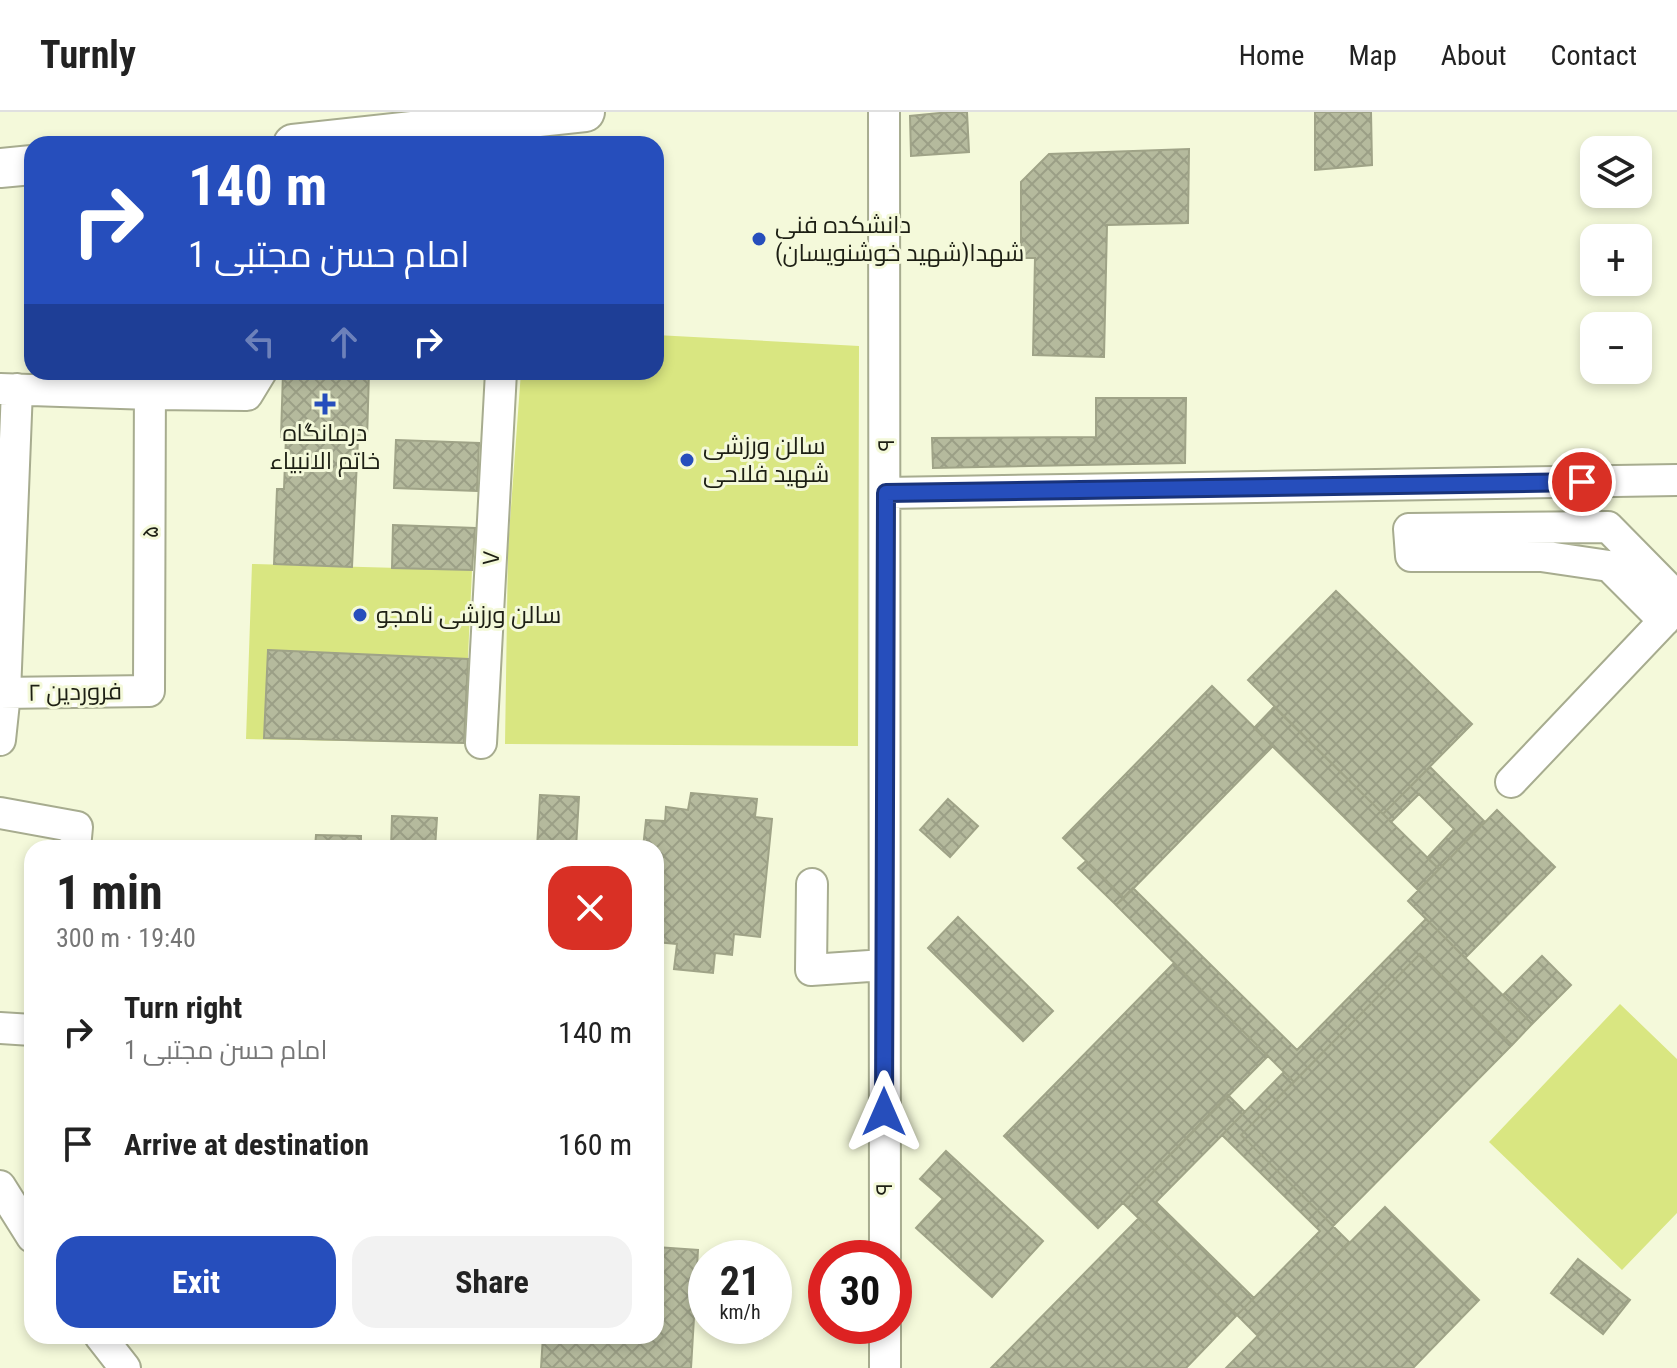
<!DOCTYPE html>
<html lang="en">
<head>
<meta charset="utf-8">
<style>
  body { margin:0; font-family:"Roboto Condensed",Cairo,sans-serif; background:#f2f2f2; color:#222; height:100vh; display:flex; flex-direction:column; font-size:30px; white-space:nowrap }
  * { box-sizing:border-box; margin:0 }
  p { font-size:26px; color:#767676 }
  .icon { flex:none; width:44px; height:44px; fill:none; stroke:currentColor; stroke-width:2; stroke-linecap:round; stroke-linejoin:round }
  .map { position:relative; flex:1; overflow:hidden }
  .details { position:absolute; left:24px; top:728px; width:640px; height:504px; display:flex; flex-direction:column; background:#fff; border-radius:24px; box-shadow:0 4px 12px #0003 }
  .details>* { flex:none }
  .top-card { position:absolute; left:24px; top:24px; width:640px; height:244px; border-radius:24px; box-shadow:0 4px 12px #0003; background:#264ebc; color:#fff; overflow:hidden }
  .tools { position:absolute; left:1580px; top:24px; display:grid; gap:16px }
  .tools a { display:grid; place-items:center; width:72px; height:72px; border-radius:16px; background:#fff; box-shadow:0 4px 12px #0003; font-size:40px }
  .speed { position:absolute; left:688px; top:1128px; display:flex; gap:16px; font-size:40px; font-weight:700; text-align:center }
  .speed>* { display:grid; place-content:center; width:104px; height:104px; border-radius:50%; background:#fff; box-shadow:0 4px 12px #0003; line-height:1 }
  .speed small { font-size:20px; font-weight:400 }
  .speed .limit { border:12px solid #d22; background:#fff; color:#111 }
  .pin { position:absolute; display:grid; place-items:center; width:68px; height:68px; color:#fff; margin:-34px; border:4px solid #fff; border-radius:50%; box-shadow:0 2px 8px #0007 }
  .me { position:absolute; width:88px; margin:-44px; rotate:0deg; stroke-linejoin:round; filter:drop-shadow(0 0 6px #0008) }
  .turn { display:flex; align-items:center; gap:28px; height:168px; padding:0 32px; font-size:36px }
  .turn .icon { width:104px; height:104px; stroke-width:2.5 }
  .turn b { display:block; font-size:56px; line-height:68px }
  .lanes { display:flex; align-items:center; height:76px; padding:0 32px; background:#0003; justify-content:center; gap:40px; direction:ltr }
  .lanes .off { opacity:.35 }
  .round { display:grid; place-items:center; flex:none; width:84px; height:84px; border-radius:24px; background:#f2f2f2 }
  .summary { display:flex; align-items:center; justify-content:space-between; height:136px; padding:0 32px }
  h1 { font-size:48px; font-weight:700; line-height:60px }
  .button { display:flex; gap:16px; margin-top:auto; padding:16px 32px }
  .button a { flex:1; height:92px; border-radius:24px; background:#264ebc; color:#fff; font-size:32px; font-weight:700; line-height:92px; text-align:center }
  .button a+a { background:#f2f2f2; color:#222 }
  ul { padding:0; list-style:none }
  li { display:flex; align-items:center; gap:24px; height:112px; padding:0 32px }
  li div { flex:1 }
  li b { display:block; font-size:30px }
  li em { font-style:normal }
  header { display:flex; align-items:center; gap:48px; box-sizing:border-box; height:112px; padding:0 40px; background:#fff; border-bottom:2px solid #e0e0e0 }
  header strong { font-size:38px }
  nav { display:flex; gap:44px; margin-inline-start:auto; font-size:28px }
  .map>svg:first-child { display:block }
  .garden { fill:#d9e681 }
  .building { fill:url(#building-cross-hatch); stroke:#9fa387; stroke-width:2 }
  .lines { fill:none; stroke-linecap:round; stroke-linejoin:round }
  .minor-casing { stroke:#a7ac8f; stroke-width:34 }
  .major-casing { stroke:#a7ac8f; stroke-width:42 }
  .minor { stroke:#fff; stroke-width:30 }
  .major { stroke:#fff; stroke-width:38 }
  .route-casing { stroke:#19337a; stroke-width:20 }
  .route { stroke:#264ebc; stroke-width:14 }
  .poi-dot { fill:#264ebc; stroke:#f4f9da; stroke-width:3 }
  .labels { text-anchor:middle; stroke-width:6; stroke-linejoin:round; paint-order:stroke }
  .poi-label { font-size:24px; fill:#1d1f14; stroke:#f4f9da; text-anchor:start }
  .street-label { font-size:24px; fill:#1d1f14; stroke:#f4f9da }
</style>
</head>
<body>
<header>
<strong>Turnly</strong>
<nav><a>Home</a><a>Map</a><a>About</a><a>Contact</a></nav>
</header>
<div class="map">
<svg width="1677" height="1256" viewBox="0 0 1677 1256">
  <defs>
    <pattern id="building-cross-hatch" width="8" height="8" patternUnits="userSpaceOnUse" patternTransform="scale(2)"><rect width="8" height="8" fill="#b5ba9d"/><path d="M0 0l8 8M0 8l8-8" fill="none" stroke="#9b9f86"/></pattern>
  </defs>
  <rect width="100%" height="100%" fill="#f4f9da"/>
  <path class="garden" d="M656 223 859 234 858 634 505 632 508 436 521 260H656Z
    M252 452 472 458 464 631 246 627Z
    M1620 892 1677 947V1101L1622 1158 1489 1030Z"/>
  <path class="building" d="M950 0H967L969 40 911 44 910 4Z
    M1315 0H1371L1372 53 1315 58Z
    M1189 37 1188 111 1107 113 1104 245 1033 243 1035 146H1021V70L1049 42Z
    M283 260H369L367 328 281 325Z
    M1096 286H1186L1185 351 933 356 932 326 1096 325Z
    M286 325 358 327 352 455 274 452 277 377H284Z
    M396 328 479 331 477 379 394 376Z
    M393 413 475 416 472 458 392 456Z
    M1336 479 1472 612 1383 702 1248 568Z
    M268 538 468 547 464 631 264 626Z
    M1212 574 1273 634 1124 786 1063 726Z
    M1274 595 1439 757 1418 778 1254 616Z
    M1430 655 1485 710 1439 757 1427 746 1454 717 1419 682 1391 710 1383 702Z
    M691 681 757 687 755 705 772 707 760 825 734 822 732 843 715 841 713 861 674 857 677 832 656 830V736H643L646 708 665 709 666 695 688 698Z
    M540 683 579 685 576 736H537Z
    M948 687 978 714 950 745 920 718Z
    M1497 698 1555 755 1465 846 1408 789Z
    M392 704 437 706 435 736H391Z
    M316 723 361 724V736H315Z
    M1086 749 1124 786 1116 793 1078 756Z
    M1133 776 1297 938 1426 807 1532 912 1512 933 1420 842 1294 970 1116 793Z
    M958 805 1053 899 1023 929 928 836Z
    M1420 842 1512 933 1333 1114 1241 1023Z
    M1542 844 1571 873 1532 912 1503 883Z
    M1174 851 1268 944 1098 1116 1004 1024Z
    M1284 960 1294 970 1241 1023 1349 1130 1258 1224 1237 1203 1320 1119 1222 1023Z
    M1228 983 1245 1000 1156 1090 1254 1186 1237 1203 1123 1091Z
    M946 1039 1043 1129 992 1185 916 1116 943 1087 920 1067Z
    M1385 1095 1479 1188 1413 1256H1226Z
    M1139 1106 1237 1203 1186 1256H991Z
    M656 1135 698 1138 691 1256H541L543 1224H656Z
    M1578 1147 1630 1188 1603 1222 1551 1181Z"/>
  <g class="lines">
    <g class="minor-casing">
      <path id="minor" d="M884 0 885 1146
        M513 32 514 7
        M0 277 151 282 247 283 261 260
        M886 381 1677 368
        M1664 509 1609 454 1541 444H1411L1409 417 1608 415 1677 485
        M0 581 149 579 150 260
        M0 628 5 581 17 277
        M481 631 501 260
        M1511 670 1677 495
        M0 701 77 715 75 736
        M812 772 811 858 884 853
        M0 916 32 918
        M0 1074 32 1125
        M885 1214V1256
        M100 1224 125 1256"/>
    </g>
    <g class="major-casing">
      <path id="major" d="M293 32 585 0
        M0 56 32 53"/>
    </g>
    <use href="#minor" class="minor"/>
    <use href="#major" class="major"/>
  </g>
  <g class="lines">
    <g class="route-casing">
      <path id="route" d="M884 1000 886 381 1582 370"/>
    </g>
    <use href="#route" class="route"/>
  </g>
  <g class="poi-dot">
    <circle cx="759" cy="127" r="8"/>
    <path d="M321 280h8v8h8v8h-8v8h-8v-8h-8v-8h8z"/>
    <circle cx="687" cy="348" r="8"/>
    <circle cx="360" cy="503" r="8"/>
  </g>
  <g class="labels">
    <g class="poi-label">
      <text x="775" y="121">دانشکده فنی<tspan x="775" dy="28">شهدا(شهید خوشنویسان)</tspan></text>
      <text x="325" y="329" text-anchor="middle">درمانگاه<tspan x="325" dy="28">خاتم الانبیاء</tspan></text>
      <text x="703" y="342">سالن ورزشی<tspan x="703" dy="28">شهید فلاحی</tspan></text>
      <text x="376" y="511">سالن ورزشی نامجو</text>
    </g>
    <g class="street-label">
      <text transform="translate(886 333) rotate(-90)" y="8">۹</text>
      <text transform="translate(150 420) rotate(-90)" y="8">۵</text>
      <text transform="translate(491 446) rotate(-87)" y="8">۷</text>
      <text transform="translate(75 580) rotate(-1)" y="8">فروردین ۲</text>
      <text transform="translate(884 1077) rotate(-90)" y="8">۹</text>
    </g>
  </g>
</svg>
<div class="tools">
<a><svg class="icon" aria-label="layers" viewBox="0 0 24 24"><path d="M12 4l9 5-9 5-9-5zM3 14l9 5 9-5"/></svg></a>
<a>+</a>
<a>−</a>
</div>
<div class="speed"><div>21<small>km/h</small></div><div class="limit">30</div></div>
<div class="pin" style="left:1582px;top:370px;background:#d93025"><svg class="icon" aria-label="arrive" viewBox="0 0 24 24"><path d="M6 21V4h12l-3 4 3 4H6"/></svg></div>
<svg class="me" style="left:884px;top:1000px" viewBox="-20 -20 40 40"><path d="M0-17L14 15 0 8-14 15z" fill="#264ebc" stroke="#fff" stroke-width="4"/></svg>
<div class="top-card">
<div class="turn"><svg class="icon" aria-label="right" viewBox="0 0 24 24"><path d="M7 20v-9h11M14 6l5 5-5 5"/></svg><div><b>140 m</b>امام حسن مجتبی 1</div></div>
<div class="lanes"><svg class="icon off" aria-label="left" viewBox="0 0 24 24"><path d="M17 20v-9H6M10 6l-5 5 5 5"/></svg><svg class="icon off" aria-label="ahead" viewBox="0 0 24 24"><path d="M12 20V5M6 11l6-6 6 6"/></svg><svg class="icon" aria-label="right" viewBox="0 0 24 24"><path d="M7 20v-9h11M14 6l5 5-5 5"/></svg></div>
</div>
<section class="details">
<div class="summary"><div><h1>1 min</h1><p>300 m · 19:40</p></div><a class="round" style="background:#d93025;color:#fff"><svg class="icon" aria-label="close" viewBox="0 0 24 24"><path d="M6 6l12 12M18 6L6 18"/></svg></a></div>
<ul>
<li><svg class="icon" aria-label="right" viewBox="0 0 24 24"><path d="M7 20v-9h11M14 6l5 5-5 5"/></svg><div><b>Turn right</b><p>امام حسن مجتبی 1</p></div><em>140 m</em></li>
<li><svg class="icon" aria-label="arrive" viewBox="0 0 24 24"><path d="M6 21V4h12l-3 4 3 4H6"/></svg><div><b>Arrive at destination</b></div><em>160 m</em></li>
</ul>
<div class="button"><a>Exit</a><a>Share</a></div>
</section>
</div>
</body>
</html>
